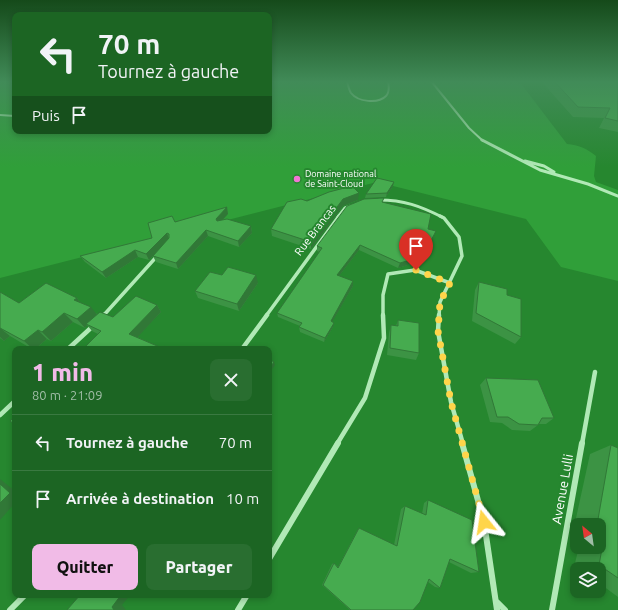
<!DOCTYPE html>
<html lang="fr">
<head>
<meta charset="utf-8">
<style>
  body { margin:0; font-family:Ubuntu,sans-serif; background:#296e30; color:#f1f3f6; height:100vh; display:flex; flex-direction:column; font-size:15px; white-space:nowrap }
  * { box-sizing:border-box; margin:0 }
  p { font-size:13px; color:#a0bda6 }
  .icon { flex:none; width:22px; height:22px; fill:none; stroke:currentColor; stroke-width:2; stroke-linecap:round; stroke-linejoin:round }
  .map { position:relative; flex:1; overflow:hidden }
  .panel { position:absolute; left:12px; top:346px; width:260px; height:252px; display:flex; flex-direction:column; background:#1c6523; border-radius:8px; box-shadow:0 2px 6px #0003 }
  .panel>* { flex:none }
  .banner { position:absolute; left:12px; top:12px; width:260px; height:122px; border-radius:8px; box-shadow:0 2px 6px #0003; background:#1c6523; color:#f1f3f6; overflow:hidden }
  .needle { width:26px; rotate:331deg }
  .tools { position:absolute; left:570px; top:518px; display:grid; gap:8px }
  .tools a { display:grid; place-items:center; width:36px; height:36px; border-radius:8px; background:#1c6523; box-shadow:0 2px 6px #0003; font-size:20px }
  .pin { position:absolute; display:grid; place-items:center; width:34px; height:34px; color:#fff; margin:-41px -17px; border-radius:50% 50% 50% 0; rotate:-45deg; box-shadow:0 0 4px #0007 }
  .pin .icon { rotate:45deg }
  .me { position:absolute; width:44px; margin:-22px; rotate:345deg; stroke-linejoin:round; filter:drop-shadow(0 0 3px #0008) }
  .turn { display:flex; align-items:center; gap:14px; height:84px; padding:0 20px; font-size:18px }
  .turn .icon { width:52px; height:52px; stroke-width:2.5 }
  .turn b { display:block; font-size:28px; line-height:34px }
  .then { display:flex; align-items:center; height:38px; padding:0 20px; background:#0003; gap:8px; font-size:15px }
  .round { display:grid; place-items:center; flex:none; width:42px; height:42px; border-radius:8px; background:#296e30 }
  .summary { display:flex; align-items:center; justify-content:space-between; height:68px; padding:0 20px }
  h1 { font-size:24px; font-weight:800; line-height:30px; color:#f1bbe7 }
  .cta { display:flex; gap:8px; margin-top:auto; padding:8px 20px }
  .cta a { flex:1; height:46px; border-radius:8px; background:#f1bbe7; color:#111; font-size:16px; font-weight:800; line-height:46px; text-align:center }
  .cta a+a { background:#296e30; color:#f1f3f6 }
  ul { padding:0; list-style:none }
  li { display:flex; align-items:center; gap:12px; height:56px; padding:0 20px; border-top:1px solid #3a7941 }
  li div { flex:1 }
  li b { display:block; font-size:15px }
  li em { font-style:normal }
  .map>svg:first-child { display:block }
  .green { fill:#309f39 }
  .lines { fill:none; stroke-linecap:round; stroke-linejoin:round }
  .minor-far4 { stroke:#b1e9b6; stroke-width:2 }
  .minor-far3 { stroke:#b1e9b6; stroke-width:3 }
  .minor-far2 { stroke:#b1e9b6; stroke-width:3.5 }
  .minor-far1 { stroke:#b1e9b6; stroke-width:4.5 }
  .minor { stroke:#b1e9b6; stroke-width:6 }
  .wall { fill:#3c9344 }
  .shaded-wall { fill:#317837 }
  .building { fill:#46ab4f; stroke:#317837 }
  .route { stroke:#ffd54a; stroke-width:7; stroke-dasharray:0 12.6 }
  .poi-dot { fill:#f276d4; stroke:#26872f; stroke-width:1.5 }
  .labels { text-anchor:middle; stroke-width:4; stroke-linejoin:round; paint-order:stroke }
  .far-poi-label { font-size:9px; fill:#fff; stroke:#26872f; text-anchor:start }
  .street-label { font-size:11px; fill:#fff; stroke:#26872f }
  .near-street-label { font-size:13px; fill:#fff; stroke:#26872f }
</style>
</head>
<body>
<div class="map">
<svg width="618" height="610" viewBox="0 0 618 610">
  <rect width="100%" height="100%" fill="#26872f"/>
  <path class="green" d="M0 81H15V131H269V81H519L567 144C579 145 586 148 596 156L594 176 596 182 618 190V281L561 267 526 219 377 182 0 278Z"/>
  <g class="lines">
    <path class="minor-far4" d="M347 81C348 85 349 90 351 93 358 102 378 104 386 96 390 92 389 86 388 81
      M431 81 469 128 483 141
      M0 115 15 116"/>
    <path class="minor-far3" d="M482 140 540 170 588 184 618 196
      M525 161 544 166 554 172
      M379 200C404 200 420 206 442 217
      M338 217 345 208 351 206"/>
    <path class="minor-far2" d="M103 316 158 255
      M266 316 339 216
      M383 316V295L388 274 415 270 450 283
      M439 316 440 302 462 256 459 237 444 218 440 216"/>
    <path class="minor-far1" d="M439 315 438 331 451 402 463 444
      M102 317 104 315
      M68 349 93 326
      M242 349 267 315
      M0 415 15 401
      M337 444 365 398 384 338 383 315
      M582 444 595 372"/>
    <path class="minor" d="M462 443 484 522 497 610
      M269 559 338 443
      M497 602 505 610
      M10 610 25 595
      M238 610 247 595
      M552 610 582 443"/>
  </g>
  <path class="wall" d="M541 81H618V132L599 128 604 118 573 117Z
    M393 186 386 197 365 198 366 194Z
    M358 200 343 206 311 249 272 236 271 229 307 201Z
    M383 202 428 229 434 236 421 261 398 268 359 250 339 276 353 281V286L332 322 333 327 324 342 300 332 299 327 300 326 278 317 277 313 320 252 317 251V246Z
    M227 207 228 214 223 220 251 226 252 233 239 247 208 236 178 269 156 262 153 256 149 260 138 257 106 278 85 262 80 256 152 238 175 222Z
    M222 275 258 283 239 311 198 298 195 291Z
    M479 282 521 337 515 344 472 321 475 290Z
    M0 292 19 303 77 298 81 303 97 314 113 317 157 305 161 312 137 337 162 348 170 349H83L98 334 92 331 87 325 85 328 73 322 51 341 47 339 35 349H32L10 336 4 341 0 338Z
    M398 320 419 353 416 360 387 355 389 333 391 325 396 326Z
    M486 378 554 418 546 424H539L538 425 530 431 512 430 502 423 490 422 480 385Z
    M611 445 618 448V597L599 583V569H578L574 567 579 547H599V525H577V545L571 541 590 454Z
    M428 500 479 572 471 573 449 562 440 588 435 587 428 582 413 610H350L322 585 332 564 334 563 338 567 357 531 359 528 394 545 401 509 405 506 422 514 424 503Z"/>
  <path class="shaded-wall" d="M394 182 393 186 386 197 387 193Z
    M359 193 358 200 343 206 311 249V242L343 199Z
    M227 207 228 214 217 226 216 219Z
    M251 226 252 233 239 247 238 241Z
    M206 230 208 236 178 269 176 263Z
    M436 231 434 236 421 261 398 268 400 263Z
    M167 233 169 239 149 260 146 254Z
    M360 245 359 250 336 280 337 275Z
    M135 250 138 257 106 278 102 272Z
    M256 275 258 283 239 311 237 304Z
    M353 281V286L330 326 331 321Z
    M77 298 84 307 74 300Z
    M157 305 161 312 134 341 129 334Z
    M91 307 98 316 86 324 87 325 85 328 77 319Z
    M64 313 73 322 51 341 42 332Z
    M334 323 333 327 324 342 325 338Z
    M0 328 10 336 4 341 0 337Z
    M38 330 47 339 35 349H33L24 341Z
    M274 362 275 365 269 373V369Z
    M0 479 15 491V503L0 520Z
    M121 595H130L122 605 126 610H114L112 607Z"/>
  <path class="building" d="M554 81H618V121L605 118 610 108 578 107Z
    M377 178 394 182 387 193 366 194Z
    M352 186 359 193 343 199 311 242 271 229 287 202 301 199 307 201 329 192Z
    M384 198 382 202 431 214 428 229 436 231 423 256 400 263 360 245 337 275 353 281 331 321 334 323 325 338 299 327 302 323 277 313 322 248 317 246 347 206 364 199Z
    M227 207 216 219 217 221 227 219 251 226 238 241 206 230 176 263 153 256 169 238V234L167 233 146 254 135 250 102 272 80 256 152 238 148 223 172 216 175 222Z
    M228 267 256 275 237 304 195 291 210 272 222 275Z
    M479 282 507 289V295L521 299V337L476 313Z
    M46 283 77 298 74 300 91 307 77 319 64 313 42 332 38 330 24 341 0 328V292L19 303Z
    M136 296 157 305 129 334 162 348 164 346 170 349H83L101 331 86 324 100 312 113 317Z
    M398 320 419 323V353L390 348 391 325 398 326Z
    M269 359 274 362 269 369Z
    M486 378 538 380 554 418H542L538 425 519 424 508 417H497Z
    M15 416V425L10 421Z
    M611 445 618 448V578L599 565 603 543 599 540V525H597Z
    M0 484 10 493 0 503Z
    M428 500 472 520 479 572 450 559 440 588 429 579 420 602 413 610H351L323 585 334 563 338 568 359 528 397 546 405 506 426 515Z
    M80 595H121L112 607 114 610H67Z"/>
  <linearGradient id="sky" x2="0" y2="1"><stop stop-color="#154a1a"/><stop offset="0.49" stop-color="#418b58"/><stop offset="1" stop-color="#418b58" stop-opacity="0"/></linearGradient>
  <rect width="618" height="167" fill="url(#sky)"/>
  <g class="lines">
    <path class="route" d="M416 270 450 283 440 302 438 331 451 402 484 522"/>
  </g>
  <circle class="poi-dot" cx="297" cy="179" r="4"/>
  <g class="labels">
    <g class="far-poi-label">
      <text x="305" y="177">Domaine national<tspan x="305" dy="10">de Saint-Cloud</tspan></text>
    </g>
    <g class="street-label">
      <text transform="translate(315 230) rotate(-53)" y="4">Rue Brancas</text>
    </g>
    <g class="near-street-label">
      <text transform="translate(562 489) rotate(-80)" y="5">Avenue Lulli</text>
    </g>
  </g>
</svg>
<div class="tools">
<a><svg class="needle" viewBox="-14 -14 28 28"><path d="M0-13l5 13h-10z" fill="#e53935"/><path d="M0 13l5-13h-10z" fill="#a0bda6"/></svg></a>
<a><svg class="icon" aria-label="layers" viewBox="0 0 24 24"><path d="M12 4l9 5-9 5-9-5zM3 14l9 5 9-5"/></svg></a>
</div>
<div class="pin" style="left:416px;top:270px;background:#d93025"><svg class="icon" aria-label="arrive" viewBox="0 0 24 24"><path d="M6 21V4h12l-3 4 3 4H6"/></svg></div>
<svg class="me" style="left:484px;top:522px" viewBox="-20 -20 40 40"><path d="M0-17L14 15 0 8-14 15z" fill="#ffd54a" stroke="#fff" stroke-width="4"/></svg>
<div class="banner">
<div class="turn"><svg class="icon" aria-label="left" viewBox="0 0 24 24"><path d="M17 20v-9H6M10 6l-5 5 5 5"/></svg><div><b>70 m</b>Tournez à gauche</div></div>
<div class="then">Puis<svg class="icon" aria-label="arrive" viewBox="0 0 24 24"><path d="M6 21V4h12l-3 4 3 4H6"/></svg></div>
</div>
<section class="panel">
<div class="summary"><div><h1>1 min</h1><p>80 m · 21:09</p></div><a class="round"><svg class="icon" aria-label="close" viewBox="0 0 24 24"><path d="M6 6l12 12M18 6L6 18"/></svg></a></div>
<ul>
<li><svg class="icon" aria-label="left" viewBox="0 0 24 24"><path d="M17 20v-9H6M10 6l-5 5 5 5"/></svg><div><b>Tournez à gauche</b></div><em>70 m</em></li>
<li><svg class="icon" aria-label="arrive" viewBox="0 0 24 24"><path d="M6 21V4h12l-3 4 3 4H6"/></svg><div><b>Arrivée à destination</b></div><em>10 m</em></li>
</ul>
<div class="cta"><a>Quitter</a><a>Partager</a></div>
</section>
</div>
</body>
</html>
